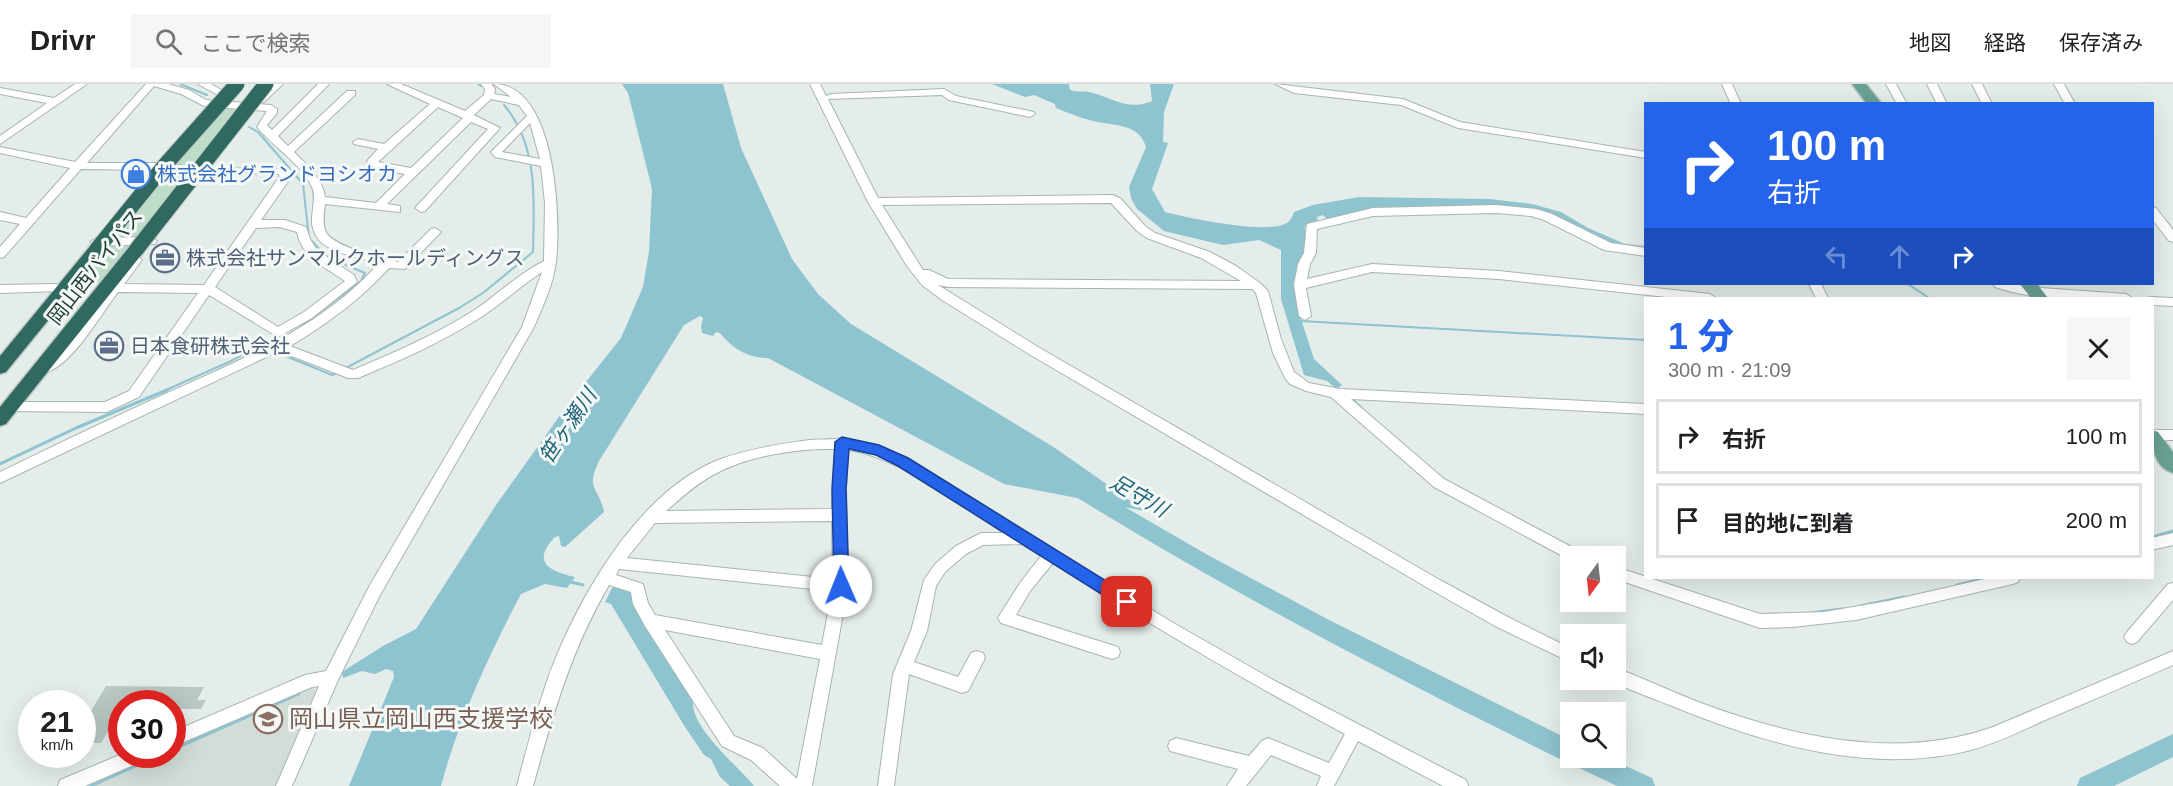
<!DOCTYPE html>
<html lang="ja">
<head>
<meta charset="utf-8">
<style>
  body { margin:0; font-family:Arial,"Noto Sans JP",sans-serif; background:#f6f6f6; color:#202124; height:100vh; display:flex; flex-direction:column; font-size:22px; white-space:nowrap }
  * { box-sizing:border-box; margin:0 }
  p { font-size:20px; color:#757577 }
  .icon { flex:none; width:33px; height:33px; fill:none; stroke:currentColor; stroke-width:2; stroke-linecap:round; stroke-linejoin:round }
  .map { position:relative; flex:1; overflow:hidden }
  .side { position:absolute; left:1644px; top:213px; width:510px; height:282px; display:flex; flex-direction:column; background:#fff; border-radius:0px; box-shadow:0 6px 24px #0002 }
  .side>* { flex:none }
  .banner { position:absolute; left:1644px; top:18px; width:510px; height:183px; border-radius:0px; box-shadow:0 6px 24px #0002; background:#2563eb; color:#fff; overflow:hidden }
  .needle { width:39px; rotate:195deg }
  .tools { position:absolute; left:1560px; top:462px; display:grid; gap:12px }
  .tools a { display:grid; place-items:center; width:66px; height:66px; border-radius:0px; background:#fff; box-shadow:0 6px 24px #0002; font-size:30px }
  .speed { position:absolute; left:18px; top:606px; display:flex; gap:12px; font-size:30px; font-weight:700; text-align:center }
  .speed>* { display:grid; place-content:center; width:78px; height:78px; border-radius:50%; background:#fff; box-shadow:0 6px 24px #0002; line-height:1 }
  .speed small { font-size:15px; font-weight:400 }
  .speed .limit { border:9px solid #d22; background:#fff; color:#111 }
  .pin { position:absolute; display:grid; place-items:center; width:51px; height:51px; color:#fff; margin:-26px; border-radius:12px; box-shadow:0 3px 9px #0006 }
  .me { position:absolute; width:66px; margin:-33px; rotate:359deg; stroke-linejoin:round; filter:drop-shadow(0 0 4px #0008) }
  .turn { display:flex; align-items:center; gap:21px; height:126px; padding:0 24px; font-size:27px }
  .turn .icon { width:78px; height:78px; stroke-width:2.5 }
  .turn b { display:block; font-size:42px; line-height:51px }
  .lanes { display:flex; align-items:center; height:57px; padding:0 24px; background:#0003; justify-content:center; gap:30px; direction:ltr }
  .lanes .off { opacity:.35 }
  .round { display:grid; place-items:center; flex:none; width:63px; height:63px; border-radius:0px; background:#f6f6f6 }
  .summary { display:flex; align-items:center; justify-content:space-between; height:102px; padding:0 24px }
  h1 { font-size:36px; font-weight:800; line-height:45px; color:#2563eb }
  ul { padding:0; list-style:none }
  li { display:flex; align-items:center; gap:18px; height:75px; margin:0 12px 9px; padding:0 12px; border:3px solid #e0e0e0; border-radius:0px }
  li div { flex:1 }
  li b { display:block; font-size:22px }
  li em { font-style:normal }
  header { display:flex; align-items:center; gap:36px; box-sizing:border-box; height:84px; padding:0 30px; background:#fff; border-bottom:2px solid #e0e0e0 }
  header strong { font-size:28px }
  nav { display:flex; gap:33px; margin-inline-start:auto; font-size:21px }
  .search { width:420px; height:54px; background:#f6f6f6; display:flex; align-items:center; gap:15px; box-sizing:border-box; padding:0 21px; border-radius:0px; color:#757577; font-size:22px }
  .map>svg:first-child { display:block }
  .built { fill:#d2ddd8 }
  .green { fill:#beddc8 }
  .water { fill:#8ec3d0 }
  .lines { fill:none; stroke-linecap:round; stroke-linejoin:round }
  .stream-far1 { stroke:#8ec3d0; stroke-width:2 }
  .stream { stroke:#8ec3d0; stroke-width:3 }
  .river { fill:#8ec3d0; fill-rule:evenodd }
  .building { fill:#b9c8c2 }
  .street-casing { stroke:#a7b5b0; stroke-width:2 }
  .primary-casing { stroke:#c2c9c7; stroke-width:3 }
  .highway-casing { stroke:#c2c9c7; stroke-width:3 }
  .street { fill:#fff; fill-rule:evenodd }
  .primary { fill:#6aa195; fill-rule:evenodd }
  .highway { fill:#306960; fill-rule:evenodd }
  .highway-bridge-casing { stroke:#c2c9c7; stroke-width:17; stroke-linecap:butt }
  .highway-bridge { stroke:#306960; stroke-width:15 }
  .route { fill:#2563eb; stroke:#184099; stroke-width:1.5 }
  .labels { text-anchor:middle; stroke-width:6; stroke-linejoin:round; paint-order:stroke }
  .shop-label { font-size:20px; fill:#366cbe; stroke:#f4f9f7; text-anchor:start }
  .service-label { font-size:20px; fill:#4e5e75; stroke:#f4f9f7; text-anchor:start }
  .street-label { font-size:20px; fill:#243e38; stroke:#f4f9f7 }
  .water-label { font-size:21px; font-style:italic; fill:#1f6578; stroke:#f4f9f7 }
  .near-education-label { font-size:24px; fill:#785e54; stroke:#f4f9f7; text-anchor:start }
</style>
</head>
<body>
<header>
<strong>Drivr</strong>
<div class="search"><svg class="icon" aria-label="search" viewBox="0 0 24 24"><circle cx="10" cy="10" r="6"/><path d="M15 15l6 6"/></svg>ここで検索</div>
<nav><a>地図</a><a>経路</a><a>保存済み</a></nav>
</header>
<div class="map">
<svg width="2173" height="702" viewBox="0 0 2173 702">
  <rect width="100%" height="100%" fill="#e4ede9"/>
  <path class="built" d="M312 598 316 609 276 702H78L150 671 172 670 173 661Z"/>
  <path class="green" d="M219 24 238 26 233 29 236 30 194 82 172 80Z
    M167 85 186 90 139 154H113Z
    M107 161H133L104 199H76Z"/>
  <path class="water" d="M622 0H723L741 64 792 175 818 210 851 240 1055 364 1145 427 1004 400 768 274C747 274 732 264 720 249L716 248 713 252 702 249 701 243 703 234 700 232 684 241 599 377C585 407 599 402 604 428L565 463 561 462 559 452 555 453C531 478 549 487 575 493L567 504 545 500 521 510C489 571 459 635 441 702H349L394 593 393 587 386 585 375 590 362 587 343 594 342 588 383 562 416 545 496 421 566 323 621 254 643 203 649 167 652 105 628 9Z
    M992 0H1069L1070 6C1078 9 1085 6 1093 9 1115 15 1128 27 1152 17L1150 0H1174L1164 28 1163 58 1168 59 1152 105 1165 128C1188 134 1268 151 1287 139 1291 136 1292 133 1294 128L1313 121 1359 113 1489 115 1532 120 1561 128 1588 144 1625 160 1645 162V166L1610 162 1528 125 1384 124 1365 126 1327 135 1323 131 1317 133 1318 137 1305 142 1306 166 1297 181 1295 202 1300 232 1314 275 1342 301 1337 305 1327 297 1304 291 1281 215V166L1259 156 1223 161 1164 147 1137 125 1131 114 1129 103 1146 63C1139 39 1114 42 1093 37 1081 34 1068 29 1056 24L1055 20 1034 11 1025 13Z
    M618 501 633 505 631 509 634 522 693 617C690 643 738 682 754 702H730L720 693 711 675 704 671 685 643 611 520 605 518 612 504Z"/>
  <g class="lines">
    <path class="stream-far1" d="M180 0 207 11
      M478 0 481 2
      M2070 11 2075 20
      M249 43 258 48 303 100 309 154 327 173 365 189 361 197 313 233
      M1908 200 1929 214
      M1300 237 1646 256
      M273 270 276 268 332 291 339 288
      M344 285 459 224 483 209 533 168C534 118 539 62 504 21
      M164 307 231 277 305 238"/>
    <path class="stream" d="M1353 316 1362 325
      M0 380 76 344 167 306
      M2152 453 2173 447
      M1579 468 1588 472
      M567 497 583 501
      M1957 501 1987 494
      M1860 522 1904 513
      M1810 529 1842 525
      M172 666 299 610
      M91 702 162 670"/>
    <path class="river" d="M1080 397 1206 470 1329 536 1570 656V674H1608L1652 694 1655 702H1617L1575 682 1573 678 1562 676C1395 594 1231 509 1073 411L1070 405 1073 399Z
      M2173 650V673L2114 702H2077L2080 694Z"/>
  </g>
  <path class="building" d="M106 602 204 603 197 616H206L201 625H172V620H122V625L101 659H82V642Z"/>
  <g class="lines">
    <g class="street-casing">
      <path id="street" d="M75 0H87L0 60V52L47 19 0 10V4L54 14Z
        M146 0H168L189 6 206 16 271 21 277 25V29L267 41 272 46 318 0H329L278 52 288 62 347 7H355V11L294 68C307 81 323 95 325 113L376 119 405 90 370 83 367 77 378 65 354 60 353 58 358 55 384 60 430 20 387 0H401L465 27 484 11 485 5 481 0H491L495 5 494 10 511 13 494 0C556 0 561 134 556 178 553 201 543 222 534 243L380 511 338 596 292 702H276L319 602 312 603 172 663V648L305 591 326 587 370 501 522 243 542 188C520 202 501 221 478 235 440 259 399 277 358 294H348L279 267 0 399V388C55 361 110 335 165 310 242 275 321 244 378 180 356 170 315 171 312 139 311 127 317 114 312 103 302 80 272 62 257 43L267 27 204 22 181 10 154 2 87 79H157L204 84 285 85 292 92 261 136H285L306 143 310 155 317 166 354 191 357 198 312 234 278 253 209 211 139 313 107 328 5 327 3 323 5 319 10 318H105L129 307 198 209 118 208C101 230 73 280 47 288L41 283 61 266 132 173 136 172 142 176 124 200 204 201 280 92 278 90C212 90 147 85 81 85L4 173 0 174V163L20 140 0 136V128L26 134 70 84 0 69V63L75 78ZM491 15 519 21 527 32 491 68 495 73 541 82 545 119 544 177C518 190 497 211 473 227 435 251 393 269 353 286L290 262C327 240 360 216 389 184L405 185 441 148 435 144 431 145 398 178C382 174 333 163 326 148 322 140 324 129 325 120L400 128V122L387 120 471 38 488 45 415 124 421 128 425 127 500 44 474 31ZM438 23 463 34 411 84 378 78ZM530 39 540 75 502 68ZM279 143 297 148C302 174 325 183 345 197L304 228 278 243 215 203 256 144Z
        M198 0H211L225 8 224 10H216Z
        M272 0H283L264 18H256V14Z
        M810 0H820L826 12 831 10 944 5 956 12 1034 28 1035 30 1030 33 949 16 942 11 828 15 878 114 1113 111 1121 115 1145 142 1155 149 1210 168 1236 182 1260 199 1268 207 1281 255 1294 288 1309 299 1340 305 1646 320V330L1351 315 1444 395 1581 468 1583 472H1570V476L1434 403 1331 313 1306 307 1290 300 1285 294 1273 269 1256 209 1252 205 948 203 938 201 1038 263 1438 495 1506 532 1570 564V578L1495 542 1428 504 1029 270 942 216 922 201 907 182 868 118ZM1111 119 1137 147 1147 154 1201 174 1241 197 948 195 929 186H923L882 121Z
        M1275 0 1403 15 1460 38 1646 68V74L1458 44 1401 21 1294 9Z
        M1722 0H1732L1741 20H1731Z
        M1886 0H1896L1907 20H1897Z
        M1927 0H1937L1947 20H1937Z
        M1972 0H1982L1992 20H1982Z
        M2054 0H2064L2075 20H2065Z
        M1496 121 1536 125 1552 130 1611 159 1646 164V172L1604 166 1544 136 1531 132 1496 129 1373 132 1317 145 1316 169 1310 180 1307 195 1372 180 1499 187 1710 210 1716 214H1676L1499 195 1372 188 1306 204 1311 232 1305 236 1299 232 1294 201 1298 180 1304 169 1307 140 1373 124Z
        M2152 123 2156 124 2173 146V158L2169 157 2152 135Z
        M151 153 157 157 155 160 96 162 90 158 96 154Z
        M56 200 60 201 62 204 60 207 0 209V201Z
        M1809 200H1821L1828 214H1816Z
        M1993 200H2010L2041 204 2126 210 2132 214C2093 218 2032 216 1995 203Z
        M2152 213 2173 214V222L2152 221V214H2147Z
        M2152 346H2173V356H2152Z
        M842 354 872 360 908 374 1170 537 1275 597 1466 696 1468 702H1443L1358 657 1334 702H1317L1321 692 1271 671 1246 702H1227L1238 685 1170 667 1168 662 1170 657 1176 654 1249 672 1262 657 1268 654 1329 679 1345 650C1245 597 1149 540 1053 479L1030 507 1016 531 1118 563 1120 568 1118 573 1112 575 1001 539 998 534 1001 529 1020 499 1041 472 1022 460 983 461 966 470 945 488 936 502 927 547 914 578 958 593 971 569 977 567 983 569 985 574 968 607 962 609 909 590 894 702H878L893 590 911 547 924 496 935 480 956 462 981 449H1004C960 421 900 373 848 366L846 405 848 502 812 702H780L751 676 722 662 645 542 633 520 631 508 609 501C571 566 553 630 533 702H517C526 667 535 632 547 597 575 519 636 409 718 376 747 365 779 360 810 356 821 355 832 356 842 354ZM835 365 832 425 666 427C681 414 696 400 713 391 748 372 796 364 835 365ZM832 437 833 495 627 474 655 439ZM619 485 832 507 822 561 655 531 648 519 643 500 616 491ZM665 546 820 575 797 695 763 664 734 652Z
        M2173 449V461L2152 466V454Z
        M1616 483 1760 530 1824 528 1888 517 1989 494H2020L2018 498 2013 500 1856 536 1792 543 1760 544 1616 495Z
        M2173 499V516L2137 558 2132 560 2127 558 2124 553 2127 548 2168 500Z
        M2173 567V581C2130 600 2086 619 2043 637 2019 648 1996 659 1971 666 1873 691 1768 661 1677 624 1655 615 1631 607 1610 596H1616V584C1645 595 1672 608 1701 619 1792 653 1898 677 1993 643Z
        M122 670H147L145 676 85 702H58L60 696Z"/>
    </g>
    <g class="primary-casing">
      <path id="primary" d="M1852 0H1866L1882 20H1867Z
        M2020 200H2037L2048 214H2031Z
        M2152 346 2158 348 2173 368V389C2154 383 2152 363 2152 346Z"/>
    </g>
    <g class="highway-casing">
      <path id="highway" d="M97 160 103 161 105 165 103 169 6 288 0 290V272L91 161Z
        M136 161 142 162 144 166 142 170 6 340 0 342V323L130 162Z"/>
    </g>
    <use href="#street" class="street"/>
    <use href="#primary" class="primary"/>
    <use href="#highway" class="highway"/>
    <g class="highway-bridge-casing">
      <path id="highway-bridge" d="M97 165 165 81 237 0
        M136 166 266 0"/>
    </g>
    <use href="#highway-bridge" class="highway-bridge"/>
  </g>
  <path class="route" d="M842 353 879 361 908 374 1132 513 1135 518 1132 523 1127 524 1122 523 898 382 876 371 849 365 846 405 849 502 847 506 841 508 836 506 834 502 832 405 835 358Z"/>
  <defs>
    <g id="shop-ring" transform="scale(1.5)"><circle r="9.5" fill="#f4f9f7" stroke="#3f7fe0" stroke-width="1.5"/><path d="M-5-2.5h2.3a2.7 3.5 0 0 1 5.4 0H5L5.5 6h-11ZM-1.5-2.5h3a1.5 2.3 0 0 0-3 0Z" fill="#3f7fe0"/></g>
    <g id="office-ring" transform="scale(1.5)"><circle r="9.5" fill="#f4f9f7" stroke="#5c6f8a" stroke-width="1.5"/><path d="M-6-3h4V-5.5h4V-3h4V5H-6ZM-1-4.5V-3h2v-1.5ZM-6 0V1H6V0Z" fill="#5c6f8a"/></g>
    <g id="school-ring" transform="scale(1.5)"><circle r="9.5" fill="#f4f9f7" stroke="#8d6e63" stroke-width="1.5"/><path d="M0-5L7-2L0 1L-7-2ZM-4 1L0 2.5L4 1V4Q0 6-4 4Z" fill="#8d6e63"/></g>
  </defs>
  <g fill-rule="evenodd">
    <use href="#shop-ring" x="136" y="90"/>
    <use href="#office-ring" x="165" y="174"/>
    <use href="#office-ring" x="109" y="262"/>
    <use href="#school-ring" x="268" y="635"/>
  </g>
  <g class="labels">
    <g class="shop-label">
      <text x="157" y="97">株式会社グランドヨシオカ</text>
    </g>
    <g class="service-label">
      <text x="186" y="181">株式会社サンマルクホールディングス</text>
      <text x="130" y="269">日本食研株式会社</text>
    </g>
    <g class="street-label">
      <text transform="translate(95 183) rotate(-52)" y="7">岡山西バイパス</text>
    </g>
    <g class="water-label">
      <text transform="translate(568 342) rotate(-56)" y="7">笹ヶ瀬川</text>
      <text transform="translate(1139 412) rotate(30)" y="7">足守川</text>
    </g>
    <g class="near-education-label">
      <text x="289" y="643">岡山県立岡山西支援学校</text>
    </g>
  </g>
</svg>
<div class="tools">
<a><svg class="needle" viewBox="-14 -14 28 28"><path d="M0-13l5 13h-10z" fill="#e53935"/><path d="M0 13l5-13h-10z" fill="#757577"/></svg></a>
<a><svg class="icon" aria-label="sound" viewBox="0 0 24 24"><path d="M4 9h4l5-4v14l-5-4H4zM17 9q2 3 0 6"/></svg></a>
<a><svg class="icon" aria-label="search" viewBox="0 0 24 24"><circle cx="10" cy="10" r="6"/><path d="M15 15l6 6"/></svg></a>
</div>
<div class="speed"><div>21<small>km/h</small></div><div class="limit">30</div></div>
<div class="pin" style="left:1127px;top:518px;background:#d93025"><svg class="icon" aria-label="arrive" viewBox="0 0 24 24"><path d="M6 21V4h12l-3 4 3 4H6"/></svg></div>
<svg class="me" style="left:841px;top:502px" viewBox="-20 -20 40 40"><circle r="19" fill="#fff"/><path d="M0-13L10 11 0 6-10 11z" fill="#2563eb"/></svg>
<div class="banner">
<div class="turn"><svg class="icon" aria-label="right" viewBox="0 0 24 24"><path d="M7 20v-9h11M14 6l5 5-5 5"/></svg><div><b>100 m</b>右折</div></div>
<div class="lanes"><svg class="icon off" aria-label="left" viewBox="0 0 24 24"><path d="M17 20v-9H6M10 6l-5 5 5 5"/></svg><svg class="icon off" aria-label="ahead" viewBox="0 0 24 24"><path d="M12 20V5M6 11l6-6 6 6"/></svg><svg class="icon" aria-label="right" viewBox="0 0 24 24"><path d="M7 20v-9h11M14 6l5 5-5 5"/></svg></div>
</div>
<section class="side">
<div class="summary"><div><h1>1 分</h1><p>300 m · 21:09</p></div><a class="round"><svg class="icon" aria-label="close" viewBox="0 0 24 24"><path d="M6 6l12 12M18 6L6 18"/></svg></a></div>
<ul>
<li><svg class="icon" aria-label="right" viewBox="0 0 24 24"><path d="M7 20v-9h11M14 6l5 5-5 5"/></svg><div><b>右折</b></div><em>100 m</em></li>
<li><svg class="icon" aria-label="arrive" viewBox="0 0 24 24"><path d="M6 21V4h12l-3 4 3 4H6"/></svg><div><b>目的地に到着</b></div><em>200 m</em></li>
</ul>
</section>
</div>
</body>
</html>
